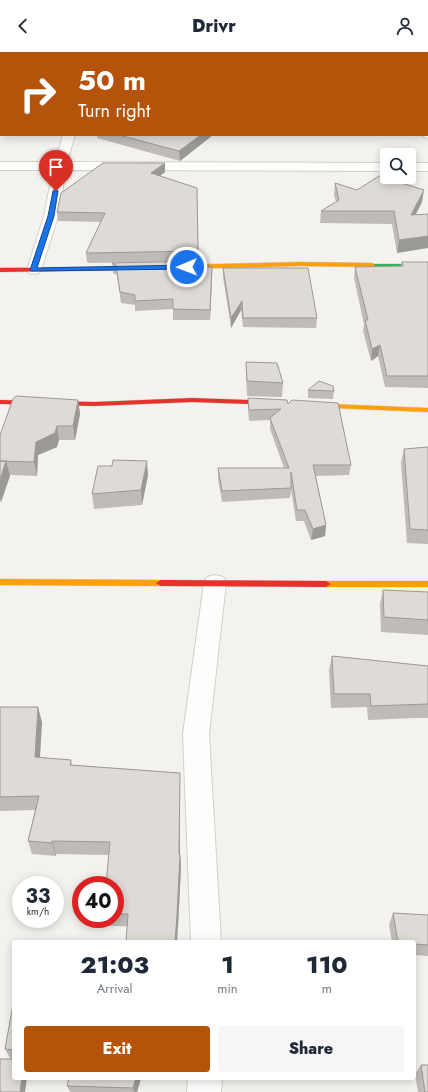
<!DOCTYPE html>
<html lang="en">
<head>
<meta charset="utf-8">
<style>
  body { margin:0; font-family:Jost,sans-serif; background:#f6f6f7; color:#1f2937; height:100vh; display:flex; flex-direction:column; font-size:15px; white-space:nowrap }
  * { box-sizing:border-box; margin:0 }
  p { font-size:13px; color:#747a83 }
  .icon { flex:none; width:22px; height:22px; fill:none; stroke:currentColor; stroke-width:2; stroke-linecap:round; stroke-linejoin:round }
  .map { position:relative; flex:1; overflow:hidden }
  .drawer { position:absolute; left:12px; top:888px; width:404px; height:140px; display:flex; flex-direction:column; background:#fff; border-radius:4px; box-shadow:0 2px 10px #0003 }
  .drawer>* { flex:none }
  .hud { position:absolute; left:0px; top:0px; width:428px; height:84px; box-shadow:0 2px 10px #0003; background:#b45309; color:#fff; overflow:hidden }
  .fabs { position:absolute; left:380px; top:96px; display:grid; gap:8px }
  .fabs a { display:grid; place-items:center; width:36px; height:36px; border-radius:4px; background:#fff; box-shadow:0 2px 10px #0003; font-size:20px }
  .speed { position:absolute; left:12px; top:824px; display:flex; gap:8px; font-size:20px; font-weight:700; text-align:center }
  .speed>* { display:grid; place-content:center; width:52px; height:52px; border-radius:50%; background:#fff; box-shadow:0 2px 10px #0003; line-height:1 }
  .speed small { font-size:10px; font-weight:400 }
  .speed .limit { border:6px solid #d22; background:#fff; color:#111 }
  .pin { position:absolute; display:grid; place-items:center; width:34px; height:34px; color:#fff; margin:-41px -17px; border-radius:50% 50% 50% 0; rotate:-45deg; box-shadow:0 0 4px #0007 }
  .pin .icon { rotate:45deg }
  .me { position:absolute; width:44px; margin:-22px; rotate:269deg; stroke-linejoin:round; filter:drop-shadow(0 0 3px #0008) }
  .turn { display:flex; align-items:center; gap:14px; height:84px; padding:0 12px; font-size:18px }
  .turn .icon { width:52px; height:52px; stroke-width:2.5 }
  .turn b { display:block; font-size:28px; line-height:34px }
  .eta { display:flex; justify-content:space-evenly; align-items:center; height:68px; text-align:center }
  .eta b { font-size:24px; font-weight:800; line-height:28px }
  .action { display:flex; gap:8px; margin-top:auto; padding:8px 12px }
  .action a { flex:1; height:46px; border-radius:4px; background:#b45309; color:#fff; font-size:16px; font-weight:800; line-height:46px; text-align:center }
  .action a+a { background:#f6f6f7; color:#1f2937 }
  header { display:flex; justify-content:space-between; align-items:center; height:52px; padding:0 12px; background:#fff; font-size:18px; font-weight:800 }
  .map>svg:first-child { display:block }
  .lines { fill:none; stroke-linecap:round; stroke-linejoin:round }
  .street-casing { stroke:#d2d0cb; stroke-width:2 }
  .fast-casing { stroke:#d3cfc5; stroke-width:1 }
  .slow-casing { stroke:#d3cfc5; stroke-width:1 }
  .jam-casing { stroke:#d3cfc5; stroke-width:1 }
  .street { fill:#fdfdfc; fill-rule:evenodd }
  .fast { fill:#30b455; fill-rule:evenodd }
  .slow { fill:#ff9f0a; fill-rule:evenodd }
  .jam { fill:#e5322d; fill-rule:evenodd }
  .wall { fill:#bfbcb8 }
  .shaded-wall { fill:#9b9996 }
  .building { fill:#dedbd6; stroke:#9b9996 }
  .route { fill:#1a73e8; stroke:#114b97 }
</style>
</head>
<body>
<header><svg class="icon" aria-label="back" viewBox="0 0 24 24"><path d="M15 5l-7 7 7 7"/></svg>Drivr<svg class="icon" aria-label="person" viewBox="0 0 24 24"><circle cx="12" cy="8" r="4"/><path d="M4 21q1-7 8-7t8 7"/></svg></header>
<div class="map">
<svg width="428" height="1040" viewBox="0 0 428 1040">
  <rect width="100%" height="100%" fill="#f4f2ee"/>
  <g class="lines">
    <g class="street-casing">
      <path id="street" d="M245 0H255V1H245Z
        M390 0H400V1H390Z
        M427 36H428V42H427Z
        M427 76 428 77V87L424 85 422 83H427Z
        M63 83H75L67 110 387 111V119L66 118 58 164 41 218 39 221 34 222 29 221 27 218 44 164 53 118H0V110H55Z
        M409 111H428V119H409Z
        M215 523 223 525 226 531 209 682 221 890H191L183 682 204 531 207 525Z
        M188 1026H222L221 1040H187Z"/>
    </g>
    <g class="fast-casing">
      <path id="fast" d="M370 212H428V216L372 215 370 214Z"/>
    </g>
    <g class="slow-casing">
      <path id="slow" d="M299 210 372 211 375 213 372 215 299 214 183 217 180 215 183 213Z
        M306 351 428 356V360L309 355 305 353Z
        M0 527 161 528 166 531 161 534 0 533Z
        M326 529H428V535H326L321 532Z"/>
    </g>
    <g class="jam-casing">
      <path id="jam" d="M145 215V217L143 218 0 220V216Z
        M192 346 277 349 281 351 277 353 192 350 94 354 0 352V348L94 350Z
        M161 528 326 529 331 532 326 535 161 534 156 531Z"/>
    </g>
    <use href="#street" class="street"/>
    <use href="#fast" class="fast"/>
    <use href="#slow" class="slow"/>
    <use href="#jam" class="jam"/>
  </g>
  <path class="wall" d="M0 0 1 1V65H0Z
    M428 58V73L427 72V59Z
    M97 83H213L180 109 97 86Z
    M165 120 160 124 197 136 198 209 89 211 87 210 86 201 101 170 58 169 57 160Z
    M335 131 357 138 422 150 397 201 392 172 320 171 321 159 336 150 334 143Z
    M200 209V215L212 225 210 268H173V257L135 259V253L121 251 117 223 113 221 112 211Z
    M402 210H428V336L385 335 378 304 371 309 363 279 364 272 354 226 355 215 401 214Z
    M223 216 317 266 316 276 243 275 241 258 231 276 223 225Z
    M246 310 283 331 282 345 247 344 246 324Z
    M308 338 334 339 333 347 308 346Z
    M248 346 288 352 351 413 349 423 316 424 326 473 325 484 311 488 304 469H296L291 438 290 446 222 450 218 427V416H284L270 377V368L249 369 248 357Z
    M78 348 80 362 75 388H59L57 395 38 403 37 424 10 423 1 450H0V383Z
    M428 395V492L407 491 401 411 404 397Z
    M148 423 142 453 94 457 92 442Z
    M383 538 428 540V583L381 580 380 552Z
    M332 604 428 614V666H415L368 668 367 655 331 656 329 618Z
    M0 655 42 670 40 706 71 708 72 713 180 721V802L181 815 178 875 107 874 105 867H115V833L109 803 56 802V804L32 802 28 789 35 758 0 759Z
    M393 861 428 863V904L414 903V890H392L389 873Z
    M14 947V1007H11L5 997Z
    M421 1013 428 1040H418L415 1022Z
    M141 1026 137 1040H70L67 1034Z"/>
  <path class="shaded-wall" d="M204 0H222L220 1H202Z
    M201 83H213L180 109 179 99Z
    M165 111V120L152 130 151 121Z
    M424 138 422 150 409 175 411 163Z
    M428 184V196L397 201 399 188Z
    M212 215V225L210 268V258Z
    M242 249 241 258 231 276V266Z
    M380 293 378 304 371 309 372 297Z
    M78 348 80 362 75 388 73 374Z
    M57 374 59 388 57 395 38 403 37 424 34 410 36 390Z
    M6 409 10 424 1 450 0 446V428Z
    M147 409 148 423 142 453 141 438Z
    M326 473 325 484 311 488 313 477Z
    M38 655 42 670 39 719 35 705Z
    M180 721V812V802L181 815 178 875 177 890H175L179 802Z
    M52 789 56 802V804L52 791Z
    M22 1026H27L25 1040H20Z
    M136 1026H141L137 1040H134L133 1036Z"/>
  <path class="building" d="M0 0H204L202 1H1V57L0 56Z
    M119 83H201L179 99Z
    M103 111H165L151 121 197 136 198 199 88 201H86L105 161 57 160 61 141Z
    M379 124 424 138 411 163 428 162V184L399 188 394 159H321L339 148 335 131 357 138Z
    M200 209 198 215H212L210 258 173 257V247L135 249V243L120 240 116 213 112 211Z
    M402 210H428V324H387L380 293 372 297 365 268H368L355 215 403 214Z
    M223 216H308L317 266H243L242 249 231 266Z
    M246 310 277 311 283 331 247 329Z
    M319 329 333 334 334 339 308 338Z
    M16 344 78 348 73 374H57L55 381 36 390 34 410 0 409V383L13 347Z
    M248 346 287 348 288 352 292 348 338 351 351 413H313L326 473 313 477 305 458H297L291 420V436L222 439 218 416H289L270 366 281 357 249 358Z
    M428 395V478L410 477 404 397Z
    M113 408 147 409 141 438 92 442 98 414H112Z
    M0 409H6L0 428Z
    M383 538 428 540V568L384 565Z
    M332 604 428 614V652L371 654 370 642H334Z
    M0 655H38L35 705 71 708 70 713 180 721 179 802H180L177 863 175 890H126L128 862H115V833H106L110 790 52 789V791L28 789 39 744 0 745Z
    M393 861 428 863V893L414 892V890H398Z
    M14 947V998L5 997Z
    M0 1007H14V1026H22L20 1040H0Z
    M421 1013H428V1040H425Z
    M69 1026H136L133 1036 67 1034Z"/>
  <path class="route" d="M56 137 58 139 54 164 37 216 187 213 190 215 187 217 31 219 30 218 48 164 53 139Z"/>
</svg>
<div class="fabs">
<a><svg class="icon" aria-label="search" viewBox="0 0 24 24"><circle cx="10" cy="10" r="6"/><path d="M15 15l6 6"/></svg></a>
</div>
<div class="speed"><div>33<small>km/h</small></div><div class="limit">40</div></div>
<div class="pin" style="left:56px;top:139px;background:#d93025"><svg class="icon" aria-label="arrive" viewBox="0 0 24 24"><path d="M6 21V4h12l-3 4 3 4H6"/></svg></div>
<svg class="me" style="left:187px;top:215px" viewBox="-20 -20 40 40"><circle r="17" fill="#1a73e8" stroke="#fff" stroke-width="3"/><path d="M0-11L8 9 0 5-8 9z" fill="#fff"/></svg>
<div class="hud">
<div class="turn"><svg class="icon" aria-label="right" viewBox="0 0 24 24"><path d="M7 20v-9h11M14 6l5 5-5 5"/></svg><div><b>50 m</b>Turn right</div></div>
</div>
<section class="drawer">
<div class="eta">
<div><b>21:03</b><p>Arrival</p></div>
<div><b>1</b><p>min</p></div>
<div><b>110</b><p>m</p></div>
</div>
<div class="action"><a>Exit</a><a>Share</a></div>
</section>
</div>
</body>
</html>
